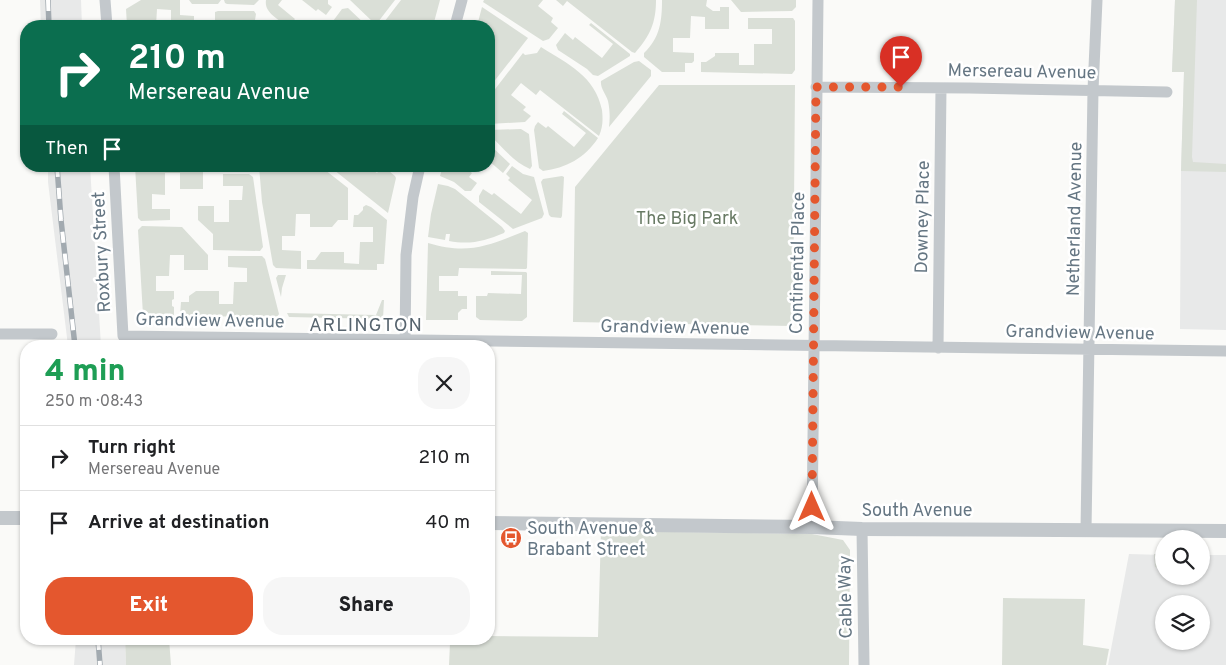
<!DOCTYPE html>
<html lang="en">
<head>
<meta charset="utf-8">
<style>
  body { margin:0; font-family:Overpass,sans-serif; background:#f6f6f6; color:#202124; height:100vh; display:flex; flex-direction:column; font-size:19px; white-space:nowrap }
  * { box-sizing:border-box; margin:0 }
  p { font-size:16px; color:#757577 }
  .icon { flex:none; width:28px; height:28px; fill:none; stroke:currentColor; stroke-width:2; stroke-linecap:round; stroke-linejoin:round }
  .map { position:relative; flex:1; overflow:hidden }
  .sheet { position:absolute; left:20px; top:340px; width:475px; height:305px; display:flex; flex-direction:column; background:#fff; border-radius:20px; box-shadow:0 1px 4px #0004 }
  .sheet>* { flex:none }
  .hud { position:absolute; left:20px; top:20px; width:475px; height:152px; border-radius:20px; box-shadow:0 1px 4px #0004; background:#0b6e4f; color:#fff; overflow:hidden }
  .fabs { position:absolute; left:1155px; top:530px; display:grid; gap:10px }
  .fabs a { display:grid; place-items:center; width:55px; height:55px; border-radius:50%; background:#fff; box-shadow:0 1px 4px #0004; font-size:25px }
  .pin { position:absolute; display:grid; place-items:center; width:42px; height:42px; color:#fff; margin:-51px -21px; border-radius:50% 50% 50% 0; rotate:-45deg; box-shadow:0 0 5px #0007 }
  .pin .icon { rotate:45deg }
  .me { position:absolute; width:55px; margin:-28px; rotate:0deg; stroke-linejoin:round; filter:drop-shadow(0 0 4px #0008) }
  .turn { display:flex; align-items:center; gap:18px; height:105px; padding:0 25px; font-size:22px }
  .turn .icon { width:65px; height:65px; stroke-width:2.5 }
  .turn b { display:block; font-size:35px; line-height:42px }
  .then { display:flex; align-items:center; height:48px; padding:0 25px; background:#0003; gap:10px; font-size:19px }
  .round { display:grid; place-items:center; flex:none; width:52px; height:52px; border-radius:20px; background:#f6f6f6 }
  .summary { display:flex; align-items:center; justify-content:space-between; height:85px; padding:0 25px }
  h1 { font-size:30px; font-weight:800; line-height:38px; color:#1e9e55 }
  .cta { display:flex; gap:10px; margin-top:auto; padding:10px 25px }
  .cta a { flex:1; height:58px; border-radius:20px; background:#e4572e; color:#fff; font-size:20px; font-weight:800; line-height:58px; text-align:center }
  .cta a+a { background:#f6f6f6; color:#202124 }
  ul { padding:0; list-style:none }
  li { display:flex; align-items:center; gap:15px; height:65px; padding:0 25px; border-top:1px solid #e0e0e0 }
  li div { flex:1 }
  li b { display:block; font-size:19px }
  li em { font-style:normal }
  .map>svg:first-child { display:block }
  .built { fill:#e8e9e9; fill-rule:evenodd }
  .green { fill:#dadfd7 }
  .lines { fill:none; stroke-linecap:round; stroke-linejoin:round }
  .minor { stroke:#c3c8cc; stroke-width:11 }
  .tertiary { stroke:#c3c8cc; stroke-width:14 }
  .rail-casing { stroke:#a2aab0; stroke-width:5.5 }
  .rail { stroke:#fff; stroke-width:4; stroke-dasharray:11; stroke-linecap:butt }
  .route { stroke:#e4572e; stroke-width:9; stroke-dasharray:0 16.2 }
  .labels { text-anchor:middle; stroke-width:5; stroke-linejoin:round; paint-order:stroke }
  .street-label { font-size:18px; fill:#657683; stroke:#fff }
  .park-label { font-size:18px; fill:#687a64; stroke:#fff }
  .poi-label { font-size:18px; fill:#657683; stroke:#fff; text-anchor:start }
  .neighbourhood-label { font-size:19px; letter-spacing:1px; fill:#57646e; stroke:#fff }
</style>
</head>
<body>
<div class="map">
<svg width="1226" height="665" viewBox="0 0 1226 665">
  <rect width="100%" height="100%" fill="#fafaf8"/>
  <path class="built" d="M40 0H81L82 26H41Z
    M1175 0H1226V330L1180 329 1181 171 1184 72H1172Z
    M48 166H90L101 346H68L48 182Z
    M1129 554 1164 555V576H1201V555H1226V665H1108ZM1164 604H1201V641H1164Z
    M76 639H125L126 665H74Z"/>
  <path class="green" d="M141 0H180V15L194 16V22H171V10L157 9 156 26H127L126 9Z
    M189 0H259L254 5 227 4 225 3 224 0H221L218 4H192Z
    M266 0H282L278 5 295 19 291 24 285 25C277 18 264 12 266 0Z
    M302 0H328V4L332 7 326 15 318 9 316 11Z
    M350 0H395L378 22 374 23Z
    M401 0H440L433 26H381Z
    M484 0H543L538 6 553 18 551 22 558 28 549 39 543 41 483 2Z
    M556 0H656C656 23 650 36 635 53L632 52 567 1 563 6Z
    M662 0H707L706 6 713 11H720V7H729V29H705V17L691 16 690 38H673V52L694 53V61L692 63H685V72H662L644 57V53C660 38 662 21 662 0Z
    M731 0H796V7L792 11 741 12Z
    M1175 0H1197L1192 157 1193 162 1226 164V172L1181 171 1184 72H1172Z
    M482 7 528 38 489 88V26H477Z
    M348 8 367 26H340L333 21 342 9Z
    M218 11H254L256 14 254 26H234V23L215 22V12Z
    M748 18H793L795 21V70L792 74 701 72V62H706L715 56V53H739V65H754V44H772V29H748Z
    M591 23 630 54V56L598 76 593 75 587 69 558 50 556 45 565 33 573 40 575 37 602 58 613 44 589 25Z
    M541 47C568 64 595 76 602 110 603 119 603 127 599 136L540 90 536 95 521 83 511 95 526 107 523 110 531 116 525 122 489 124V97L523 53 525 55 537 53Z
    M639 61 651 70V76L609 127C610 119 610 110 608 101 606 94 600 88 601 81L634 62Z
    M659 85H795L793 326 573 322 575 187Z
    M564 111 598 138C585 158 566 168 543 171L539 168 534 130 535 126 538 122 546 128 548 126 574 147 586 133 562 114Z
    M521 129 529 134 532 166 530 169C514 162 501 146 489 134V130Z
    M489 144 510 164 503 173 489 161Z
    M135 166H200L203 170V189H180V173H165V195L152 194V209H170V220L141 221 138 218Z
    M259 166H320L348 188V220H338L332 227H310V214H296L295 236H282V250L301 251V269L276 268 273 265 262 202Z
    M329 166H367L377 173 383 166 395 176 396 178 388 213Z
    M443 166H463L472 173 469 177 477 183 471 191H465L454 182 440 176Z
    M512 166 523 174 534 177 544 214 542 218 513 229 479 202V196L483 189 492 195 494 193 521 214 532 200 508 180 510 178 506 174Z
    M223 174H249L253 177 263 247 260 251 213 250V234L198 220V206H214V222H229V200H242L243 186H223Z
    M562 176 564 177 562 216 561 218 551 217 549 215 541 182 543 179Z
    M438 184 448 186 455 189 502 227 505 231 504 233C485 241 470 245 449 241L450 234H446L445 240 428 237 431 214Z
    M366 205 371 207 387 220 384 264H377V270L307 269V260H315L321 252H344V263L359 264 360 242H373V227H353L354 215H358L363 210V207Z
    M142 226 182 227 208 255V270H184V255H170L169 276H156V291H174V299L172 300V306L174 307V316L143 315 138 230Z
    M525 231 528 233 527 268 526 269 459 268 458 276H439V291H458V296H467V309H462L458 313V320H426L428 243C468 255 488 246 525 231Z
    M228 256H262L265 259 279 314 277 317 180 316 181 302H189V296L196 291H219V304H233L234 282H247V268L228 267Z
    M491 271 526 272 527 273V317L522 321 480 320 476 317V296H487L488 293 521 294 522 275H491Z
    M278 275H286L282 288 281 297 276 278Z
    M382 300H384L383 319 289 317 287 313 376 315Z
    M601 531 812 534 843 540 850 550 849 665H449L450 643 458 639H489V636L598 637Z
    M1154 554 1164 555V558H1160V566L1159 568 1155 567Z
    M1003 598 1085 599 1083 645 1109 649 1106 665H1002Z
    M125 639H140V640L169 639 171 665H126Z"/>
  <g class="lines">
    <path class="minor" d="M105 0 107 26
      M455 26 462 0
      M816 87 969 88 1167 92
      M114 166 123 336 1226 351
      M0 334H52
      M405 346 406 255 413 197 420 166
      M938 348 941 88
      M812 527 818 0
      M862 529 864 665
      M1086 530 1093 90 1097 0"/>
    <path class="tertiary" d="M0 518H26
      M489 523 812 527 862 529 1226 531"/>
    <g class="rail-casing">
      <path id="rail" d="M48 0 49 26
        M57 166 61 220 75 346
        M98 639 100 665"/>
    </g>
    <use href="#rail" class="rail"/>
  </g>
  <g class="lines">
    <path class="route" d="M812 507 816 87H901"/>
  </g>
  <defs>
    <g id="bus-disc" transform="scale(1.125)"><circle r="9.5" fill="#e4572e" stroke="#fff"/><path d="M-5-6H5V4H4V6H2V4H-2V6H-4V4H-5ZM-3.5-4V0h7V-4ZM-3.5 1.2v1.5H-2V1.2ZM2 1.2v1.5H3.5V1.2Z" fill="#fff"/></g>
  </defs>
  <g fill-rule="evenodd">
    <use href="#bus-disc" x="511" y="538"/>
  </g>
  <g class="labels">
    <g class="street-label">
      <text transform="translate(1022 71) rotate(1)" y="6">Mersereau Avenue</text>
      <text transform="translate(922 217) rotate(-89)" y="6">Downey Place</text>
      <text transform="translate(1074 219) rotate(-89)" y="6">Netherland Avenue</text>
      <text transform="translate(101 252) rotate(-93)" y="6">Roxbury Street</text>
      <text transform="translate(797 263) rotate(-89)" y="6">Continental Place</text>
      <text transform="translate(210 320) rotate(1)" y="6">Grandview Avenue</text>
      <text transform="translate(675 327) rotate(1)" y="6">Grandview Avenue</text>
      <text transform="translate(1080 332) rotate(1)" y="6">Grandview Avenue</text>
      <text x="917" y="516">South Avenue</text>
      <text transform="translate(845 597) rotate(-91)" y="6">Cable Way</text>
    </g>
    <g class="park-label">
      <text x="687" y="224">The Big Park</text>
    </g>
    <g class="poi-label">
      <text x="527" y="534">South Avenue &amp;<tspan x="527" dy="21">Brabant Street</tspan></text>
    </g>
    <g class="neighbourhood-label">
      <text x="366" y="331">ARLINGTON</text>
    </g>
  </g>
</svg>
<div class="fabs">
<a><svg class="icon" aria-label="search" viewBox="0 0 24 24"><circle cx="10" cy="10" r="6"/><path d="M15 15l6 6"/></svg></a>
<a><svg class="icon" aria-label="layers" viewBox="0 0 24 24"><path d="M12 4l9 5-9 5-9-5zM3 14l9 5 9-5"/></svg></a>
</div>
<div class="pin" style="left:901px;top:87px;background:#d93025"><svg class="icon" aria-label="arrive" viewBox="0 0 24 24"><path d="M6 21V4h12l-3 4 3 4H6"/></svg></div>
<svg class="me" style="left:812px;top:507px" viewBox="-20 -20 40 40"><path d="M0-17L14 15 0 8-14 15z" fill="#e4572e" stroke="#fff" stroke-width="4"/></svg>
<div class="hud">
<div class="turn"><svg class="icon" aria-label="right" viewBox="0 0 24 24"><path d="M7 20v-9h11M14 6l5 5-5 5"/></svg><div><b>210 m</b>Mersereau Avenue</div></div>
<div class="then">Then<svg class="icon" aria-label="arrive" viewBox="0 0 24 24"><path d="M6 21V4h12l-3 4 3 4H6"/></svg></div>
</div>
<section class="sheet">
<div class="summary"><div><h1>4 min</h1><p>250 m · 08:43</p></div><a class="round"><svg class="icon" aria-label="close" viewBox="0 0 24 24"><path d="M6 6l12 12M18 6L6 18"/></svg></a></div>
<ul>
<li><svg class="icon" aria-label="right" viewBox="0 0 24 24"><path d="M7 20v-9h11M14 6l5 5-5 5"/></svg><div><b>Turn right</b><p>Mersereau Avenue</p></div><em>210 m</em></li>
<li><svg class="icon" aria-label="arrive" viewBox="0 0 24 24"><path d="M6 21V4h12l-3 4 3 4H6"/></svg><div><b>Arrive at destination</b></div><em>40 m</em></li>
</ul>
<div class="cta"><a>Exit</a><a>Share</a></div>
</section>
</div>
</body>
</html>
